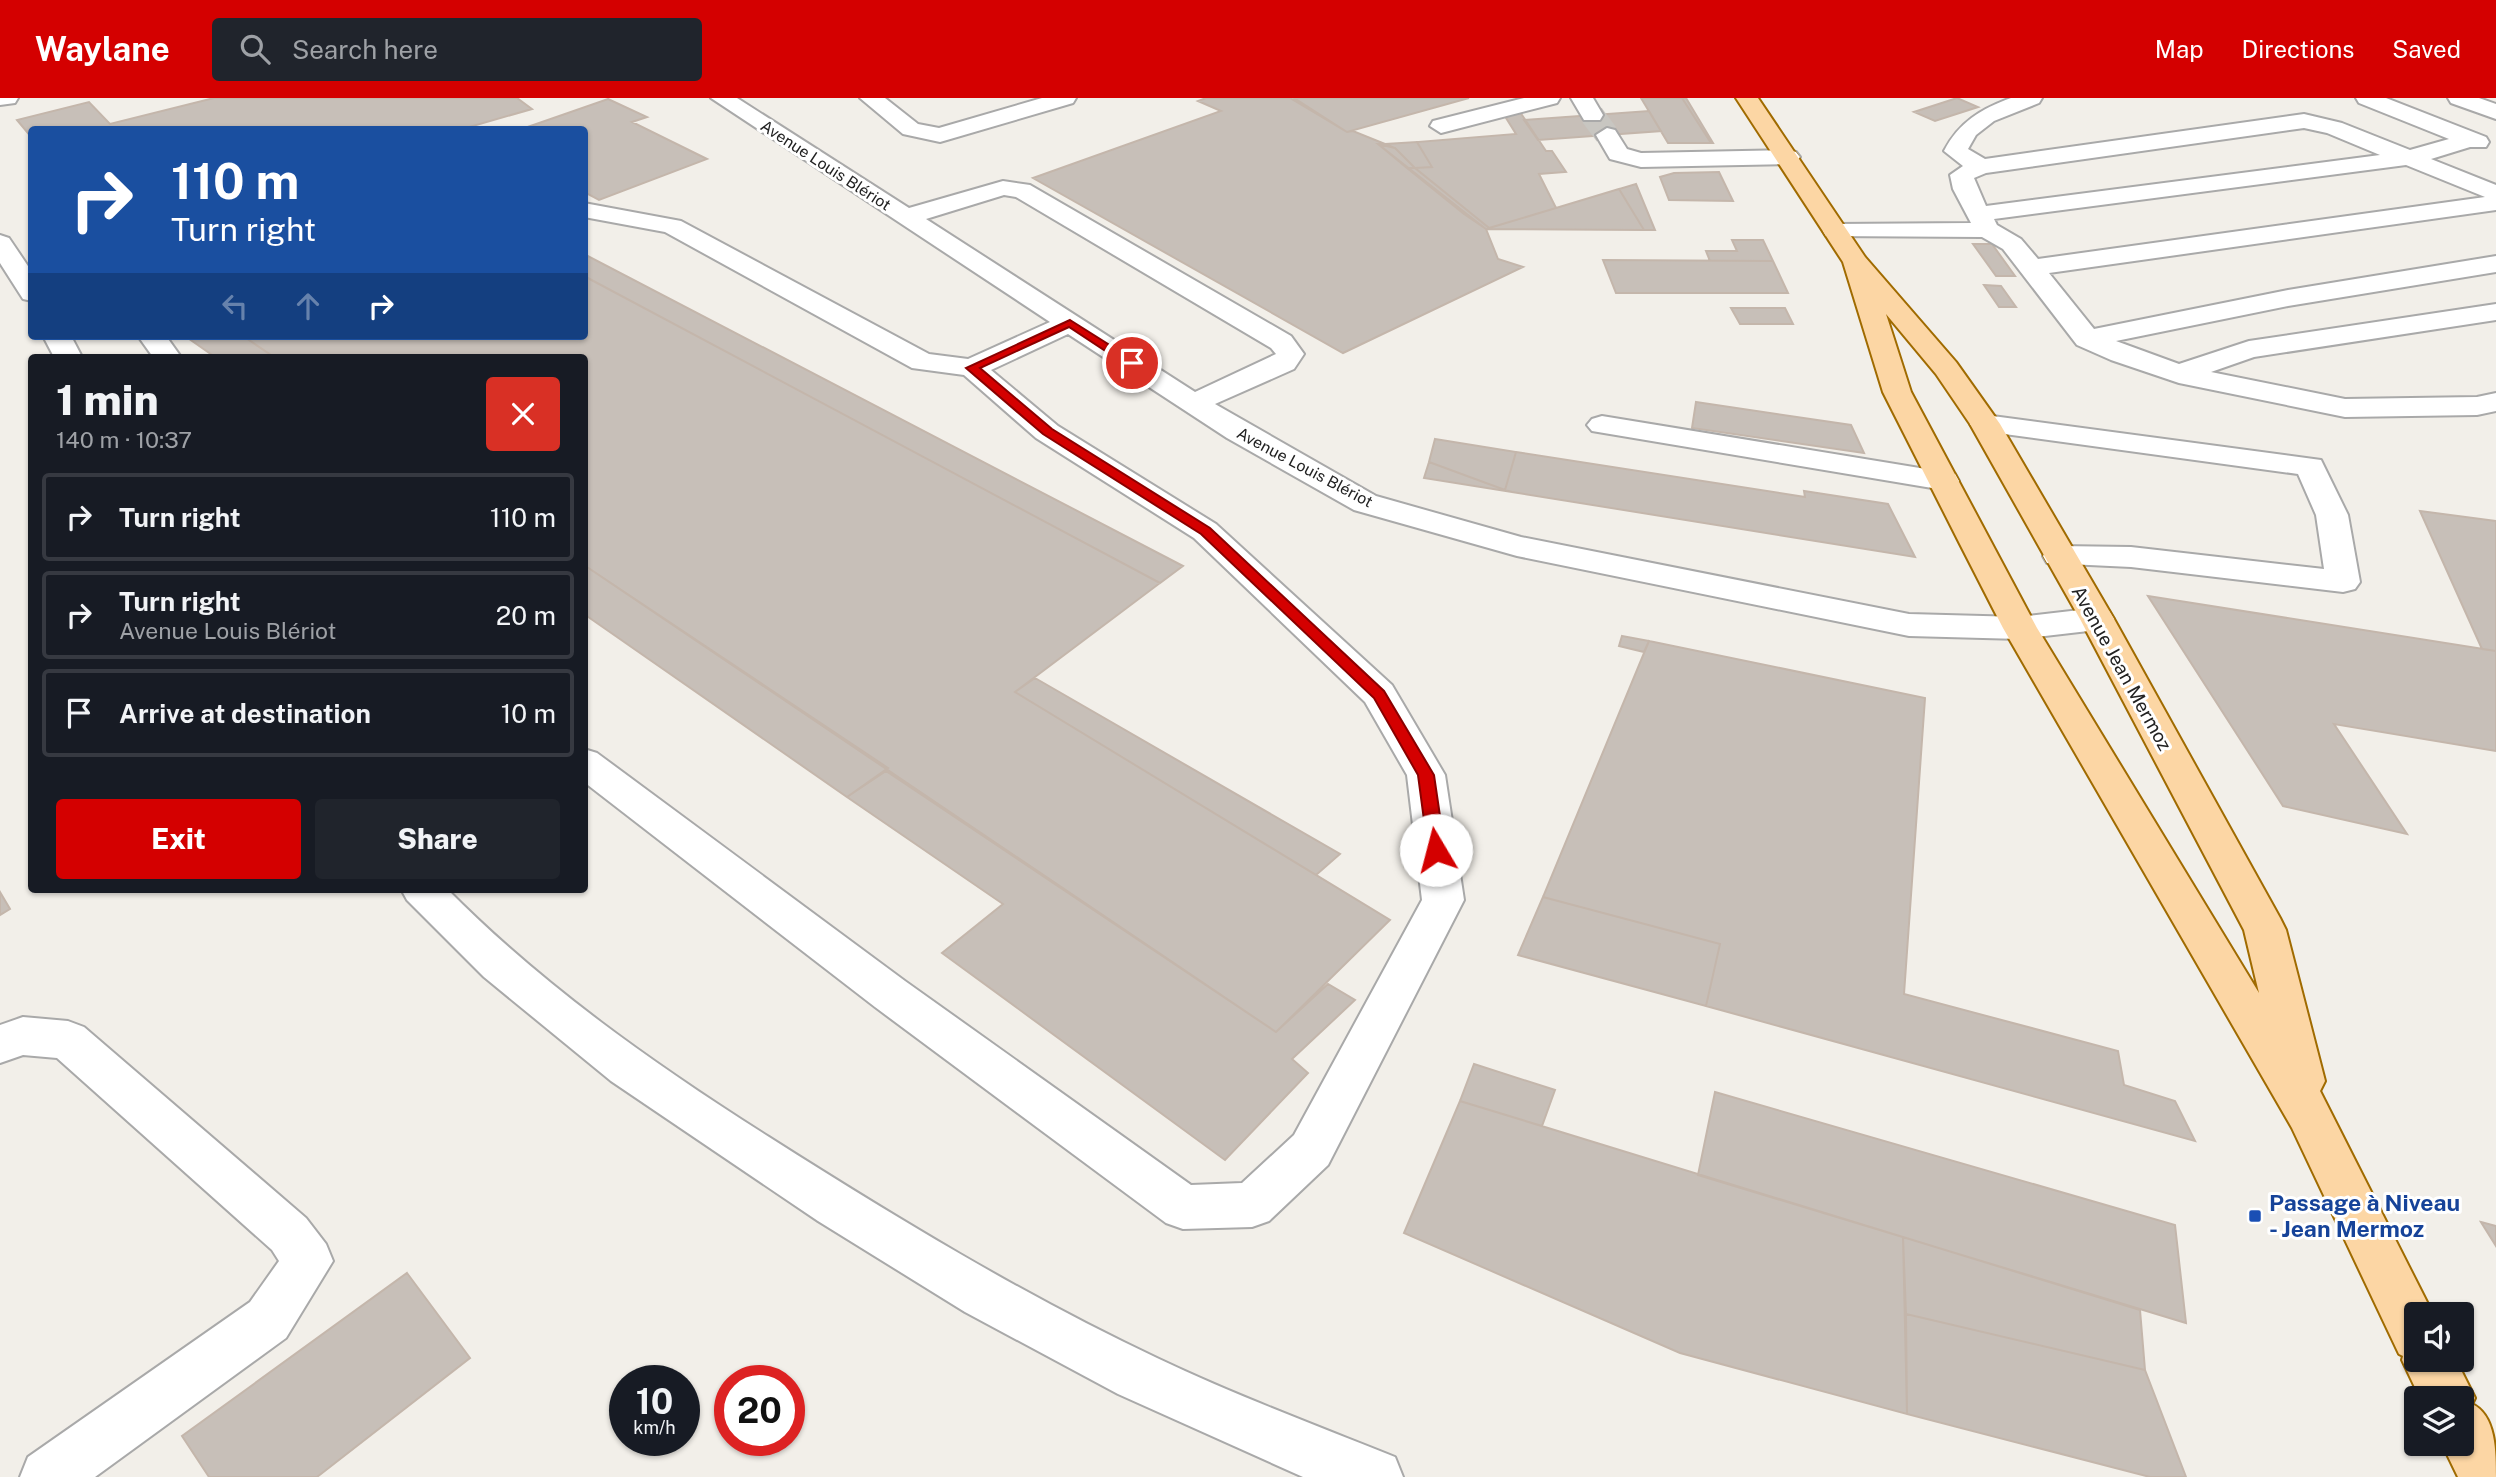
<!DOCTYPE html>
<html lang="en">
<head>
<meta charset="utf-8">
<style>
  body { margin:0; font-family:"Public Sans",sans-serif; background:#20242c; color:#f1f3f6; height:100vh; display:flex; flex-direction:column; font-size:26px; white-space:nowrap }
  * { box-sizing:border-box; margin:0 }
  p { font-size:23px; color:#9ea1a6 }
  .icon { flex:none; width:38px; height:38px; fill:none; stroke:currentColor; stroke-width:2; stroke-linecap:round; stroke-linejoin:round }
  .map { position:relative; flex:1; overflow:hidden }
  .details { position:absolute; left:28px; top:256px; width:560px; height:539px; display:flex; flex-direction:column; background:#171b24; border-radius:7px; box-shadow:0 2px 5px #0004 }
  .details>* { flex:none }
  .banner { position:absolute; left:28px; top:28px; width:560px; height:214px; border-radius:7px; box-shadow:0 2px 5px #0004; background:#1a4fa0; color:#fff; overflow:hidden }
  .fabs { position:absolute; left:2404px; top:1204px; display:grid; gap:14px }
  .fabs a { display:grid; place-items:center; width:70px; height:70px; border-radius:7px; background:#171b24; box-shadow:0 2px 5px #0004; font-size:35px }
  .speed { position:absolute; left:609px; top:1267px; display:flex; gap:14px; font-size:35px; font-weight:700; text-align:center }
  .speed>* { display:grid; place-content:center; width:91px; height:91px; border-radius:50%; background:#171b24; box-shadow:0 2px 5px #0004; line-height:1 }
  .speed small { font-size:18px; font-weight:400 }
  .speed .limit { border:10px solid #d22; background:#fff; color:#111 }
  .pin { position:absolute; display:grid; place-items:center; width:60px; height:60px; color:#fff; margin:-30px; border:4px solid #fff; border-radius:50%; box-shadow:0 2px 7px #0007 }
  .me { position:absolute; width:77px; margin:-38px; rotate:352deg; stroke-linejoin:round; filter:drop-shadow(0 0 5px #0008) }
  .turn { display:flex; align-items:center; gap:24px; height:147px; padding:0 28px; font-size:32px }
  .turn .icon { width:91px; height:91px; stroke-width:2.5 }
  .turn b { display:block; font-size:49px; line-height:60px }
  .lanes { display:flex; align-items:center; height:66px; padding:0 28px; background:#0003; justify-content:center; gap:35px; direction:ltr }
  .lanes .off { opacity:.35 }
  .round { display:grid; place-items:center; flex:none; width:74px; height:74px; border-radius:7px; background:#20242c }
  .overview { display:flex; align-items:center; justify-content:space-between; height:119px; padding:0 28px }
  h1 { font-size:42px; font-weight:800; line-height:52px }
  .action { display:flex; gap:14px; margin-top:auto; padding:14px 28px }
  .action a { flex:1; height:80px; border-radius:7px; background:#d40000; color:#fff; font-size:28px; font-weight:800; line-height:80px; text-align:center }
  .action a+a { background:#20242c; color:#f1f3f6 }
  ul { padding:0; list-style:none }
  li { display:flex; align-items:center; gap:21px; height:88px; margin:0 14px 10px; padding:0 14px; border:4px solid #363941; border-radius:7px }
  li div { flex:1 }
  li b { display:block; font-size:26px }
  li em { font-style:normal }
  header { display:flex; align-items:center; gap:42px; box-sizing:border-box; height:98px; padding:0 35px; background:#d40000; color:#fff }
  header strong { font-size:33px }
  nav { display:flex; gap:38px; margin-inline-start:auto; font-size:24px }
  .search { width:490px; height:63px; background:#20242c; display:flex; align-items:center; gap:18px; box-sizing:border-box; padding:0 24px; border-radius:7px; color:#9ea1a6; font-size:26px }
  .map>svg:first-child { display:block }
  .building { fill:#c7bfb8; stroke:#c4b6ab; stroke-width:2 }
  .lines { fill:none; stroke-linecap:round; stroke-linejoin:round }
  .minor-tunnel { stroke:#c8c6c1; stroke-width:24; stroke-dasharray:24 12; stroke-linecap:butt }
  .minor-casing { stroke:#a9a9a9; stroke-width:4 }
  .major-casing { stroke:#a06b00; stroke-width:4 }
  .minor { fill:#fff; fill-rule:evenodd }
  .major { fill:#fcd6a4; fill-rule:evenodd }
  .route { fill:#d40000; stroke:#8a0000; stroke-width:2 }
  .transit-dot { fill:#1a4fb4; stroke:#fff; stroke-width:2.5 }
  .labels { text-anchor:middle; stroke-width:6; stroke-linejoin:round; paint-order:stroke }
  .far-street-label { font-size:16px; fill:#222; stroke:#fff }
  .street-label { font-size:19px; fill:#222; stroke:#fff }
  .near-transit-label { font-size:23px; font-weight:bold; fill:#164399; stroke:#fff; text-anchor:start }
</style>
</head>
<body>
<header>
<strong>Waylane</strong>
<div class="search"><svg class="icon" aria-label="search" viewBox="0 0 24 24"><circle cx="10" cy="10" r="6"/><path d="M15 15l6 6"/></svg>Search here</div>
<nav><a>Map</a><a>Directions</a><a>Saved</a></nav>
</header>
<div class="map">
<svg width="2496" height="1379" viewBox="0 0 2496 1379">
  <rect width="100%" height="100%" fill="#f2efe9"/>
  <path class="building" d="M214 0H517L532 11 459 32H32V40L17 22 89 4 110 26Z
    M1206 0H1290L1347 34 1353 33 1385 46H1378L1486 131 1498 161 1523 169 1343 255 1033 80 1221 13 1198 3Z
    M1294 0H1469L1347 34Z
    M1641 0H1682L1711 45H1668Z
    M1682 0H1686L1713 45H1711Z
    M1957 0 1978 9 1935 23 1914 14Z
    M608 1 647 19 632 24 707 61 599 102 584 94V32H519Z
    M1518 11 1546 53H1552L1566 74 1539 76 1556 110 1489 130 1415 70 1432 69 1417 44 1516 36 1503 15Z
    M1649 13 1661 33 1538 42 1524 22Z
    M1417 44 1432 69 1415 70 1395 50 1385 46Z
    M1378 46 1395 50 1415 70H1407Z
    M1407 70H1415L1489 130 1486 131 1464 116Z
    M1719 74 1733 103 1669 102 1660 79 1674 75Z
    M1636 86 1655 132H1644L1619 91Z
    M1619 91 1644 132 1486 131 1556 110Z
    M1732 142H1763L1773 163H1710L1706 153H1737Z
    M1973 146H1992L2015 178H1996Z
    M584 156 1183 468 1160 485 584 178Z
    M1603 162 1773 163 1788 195H1616Z
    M584 178 1160 485 1015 594 1390 822 1276 934 584 467V259H274L243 238H584Z
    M1984 187 2001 188 2016 209H1999Z
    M1731 210H1785L1793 226H1740Z
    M185 238H243L274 259H215Z
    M1696 304 1851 327 1864 355 1692 330Z
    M1435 341 1516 354 1505 392 1429 364Z
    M1516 354 1805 399 1804 393 1888 406 1915 459 1512 394 1505 392Z
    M1429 364 1505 392 1512 394 1424 380Z
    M2420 413 2496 423V553L2482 551Z
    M584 467 888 670 847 699 584 516Z
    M2148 498 2496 553V653L2334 626 2407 736 2283 708Z
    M1622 538 1649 543 1644 554 1619 548Z
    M1649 543 1925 600 1904 896 2118 953 2124 987 2175 1003 2195 1043 1706 908 1720 846 1543 799Z
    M1035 580 1340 756 1316 777 1015 594Z
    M886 673 1276 934 1328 886 1355 902 1292 961 1308 975 1225 1062 942 855 1003 806 847 699Z
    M0 794 10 811 0 817Z
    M1543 799 1720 846 1706 908 1518 857Z
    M1474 966 1555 992 1542 1028 1460 1003Z
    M1715 994 2175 1127 2186 1225 1698 1077Z
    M1460 1003 1903 1139 1907 1316 1680 1255 1404 1135Z
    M2481 1124 2496 1128V1148Z
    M1903 1139 2140 1212 2145 1272 1906 1216Z
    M407 1175 470 1260 317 1379H209L182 1338Z
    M1906 1216 2145 1272 2186 1379H2150L1907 1316Z"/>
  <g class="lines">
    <path class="minor-tunnel" d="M1592 17 1607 37"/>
    <g class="minor-casing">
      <path id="minor" d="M0 0H18L15 5 0 7Z
        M711 0H737L909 110 1003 83 1030 87 1291 238 1304 256 1294 271 1215 306 1376 398 1521 439 1909 516 2020 519 2097 510 2109 513 2114 521 2109 529 2097 532 2020 541 1909 538 1517 458 1354 412 1227 340 1068 236 991 272 1058 328 1216 426 1392 587 1445 677 1464 802 1328 1067 1269 1123 1252 1129 1183 1131 1166 1125 875 909 584 684V651L597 655 905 883 1191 1087 1242 1085 1294 1037 1422 802 1407 677 1365 604 1194 440 1036 340 964 277 912 270 665 134 584 119V105L681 123 929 256 968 261 1050 224ZM1004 97 1016 99 1271 250 1276 256 1195 294 926 121Z
        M860 0H885L918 26 939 30 1042 0H1076L1073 5 940 44 903 36Z
        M1524 0H1560L1557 5 1441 35 1430 28 1433 23Z
        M1571 0H1593L1603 17 1600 22H1584Z
        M2011 0H2042L2039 5 1994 23 1976 37 1968 51 1985 61 2304 16 2342 25 2410 52 2449 41 2359 5 2356 0H2386L2486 39 2489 44 2486 49H2470L2431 61 2496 87V112L2049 175 2094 231 2288 192 2496 158V174L2288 208 2116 243 2179 266 2249 243 2496 206V222L2254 259 2211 274 2345 301 2477 299 2496 295V313L2477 317 2345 319 2179 285 2111 262 2077 247 2003 151 1982 139 1826 138 1823 133 1826 128 1835 126 1971 125 1953 91 1950 77 1963 68 1944 53C1959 24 1981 11 2011 0ZM2304 30 2327 35 2380 57 1986 108 1974 80 1986 75ZM2406 67 2485 99 2038 161 2021 141 1997 127 1994 121Z
        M2448 0H2479L2496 6V21L2451 5Z
        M1607 30 1615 32 1627 51 1641 55 1788 52 1796 54 1800 59 1796 64 1788 66 1641 69 1610 61 1596 37Z
        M0 137 9 140 32 174V203L23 201 0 165Z
        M43 238H71L82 259H54Z
        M138 238H166L181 259H153Z
        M1985 317 2321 362 2348 417 2360 484 2355 491 2343 494 2131 469 2047 465 2043 458 2047 451 2059 448 2131 449 2324 471 2316 417 2298 376 1975 332 1970 326 1975 320Z
        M1602 318 1944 374 1955 376 1959 383 1955 390 1944 392 1592 333 1587 327 1592 321Z
        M401 791H447C543 888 654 966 769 1039 895 1119 1023 1197 1157 1260 1235 1297 1315 1327 1395 1359L1403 1379H1303L1118 1296 965 1214 818 1123 611 983 484 879 407 802Z
        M23 919 68 923 84 929 306 1120 326 1146 333 1163 286 1240 95 1379H20L28 1359 250 1204 279 1163 272 1152 57 960 23 957 0 965V927Z"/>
    </g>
    <g class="major-casing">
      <path id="major" d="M1736 0H1758L1865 159 1956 264 2000 326 2114 521 2280 820 2286 832 2325 983 2320 993 2433 1216H2417V1262H2456L2475 1300 2472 1306C2496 1317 2496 1354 2496 1379H2458L2442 1346H2462V1300H2420L2402 1262 2403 1258 2399 1256 2292 1030 2003 530 1960 446 1883 294 1843 164ZM1886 216 1936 276 1970 326 2080 521 2244 832 2259 895 2037 530 1911 294Z"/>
    </g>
    <use href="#minor" class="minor"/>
    <use href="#major" class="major"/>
  </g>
  <path class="route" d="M1070 222 1138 265 1128 268 1069 229 980 270 1052 331 1210 430 1384 593 1434 677 1445 752 1442 757 1436 758 1428 752 1418 677 1374 600 1201 436 1043 336 966 270Z"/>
  <rect class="transit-dot" x="2248" y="1111" width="14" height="14" rx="3.5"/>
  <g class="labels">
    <g class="far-street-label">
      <text transform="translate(826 67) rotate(33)" y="6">Avenue Louis Blériot</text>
      <text transform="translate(1305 369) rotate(28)" y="6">Avenue Louis Blériot</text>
    </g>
    <g class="street-label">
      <text transform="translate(2122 570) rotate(61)" y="7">Avenue Jean Mermoz</text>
    </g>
    <g class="near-transit-label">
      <text x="2269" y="1113">Passage à Niveau<tspan x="2269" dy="26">- Jean Mermoz</tspan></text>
    </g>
  </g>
</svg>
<div class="fabs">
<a><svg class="icon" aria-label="sound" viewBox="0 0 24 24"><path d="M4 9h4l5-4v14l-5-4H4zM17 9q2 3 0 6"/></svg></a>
<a><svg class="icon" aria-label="layers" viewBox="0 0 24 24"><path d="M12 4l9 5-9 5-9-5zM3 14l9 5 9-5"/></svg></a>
</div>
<div class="speed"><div>10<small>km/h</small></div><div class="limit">20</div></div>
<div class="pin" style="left:1132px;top:265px;background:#d93025"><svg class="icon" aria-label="arrive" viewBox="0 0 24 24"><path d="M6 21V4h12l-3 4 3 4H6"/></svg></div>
<svg class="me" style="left:1436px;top:752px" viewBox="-20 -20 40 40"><circle r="19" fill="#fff"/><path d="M0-13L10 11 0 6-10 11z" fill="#d40000"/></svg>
<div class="banner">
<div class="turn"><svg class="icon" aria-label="right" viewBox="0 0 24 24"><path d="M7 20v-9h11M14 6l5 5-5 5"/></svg><div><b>110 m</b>Turn right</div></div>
<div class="lanes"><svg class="icon off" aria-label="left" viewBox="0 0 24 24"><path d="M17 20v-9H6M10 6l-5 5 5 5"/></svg><svg class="icon off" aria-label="ahead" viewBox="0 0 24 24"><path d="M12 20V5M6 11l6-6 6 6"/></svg><svg class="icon" aria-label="right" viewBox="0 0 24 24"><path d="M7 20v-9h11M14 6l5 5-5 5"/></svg></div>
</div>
<section class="details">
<div class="overview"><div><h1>1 min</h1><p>140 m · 10:37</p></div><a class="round" style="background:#d93025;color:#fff"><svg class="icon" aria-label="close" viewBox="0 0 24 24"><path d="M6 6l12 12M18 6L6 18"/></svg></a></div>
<ul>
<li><svg class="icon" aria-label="right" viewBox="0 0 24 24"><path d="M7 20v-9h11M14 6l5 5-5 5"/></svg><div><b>Turn right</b></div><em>110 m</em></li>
<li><svg class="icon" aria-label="right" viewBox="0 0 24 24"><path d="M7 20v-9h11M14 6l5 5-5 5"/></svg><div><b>Turn right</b><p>Avenue Louis Blériot</p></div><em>20 m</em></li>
<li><svg class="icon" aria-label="arrive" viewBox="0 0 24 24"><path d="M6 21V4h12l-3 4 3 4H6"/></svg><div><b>Arrive at destination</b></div><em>10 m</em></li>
</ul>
<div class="action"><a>Exit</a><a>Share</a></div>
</section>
</div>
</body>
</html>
